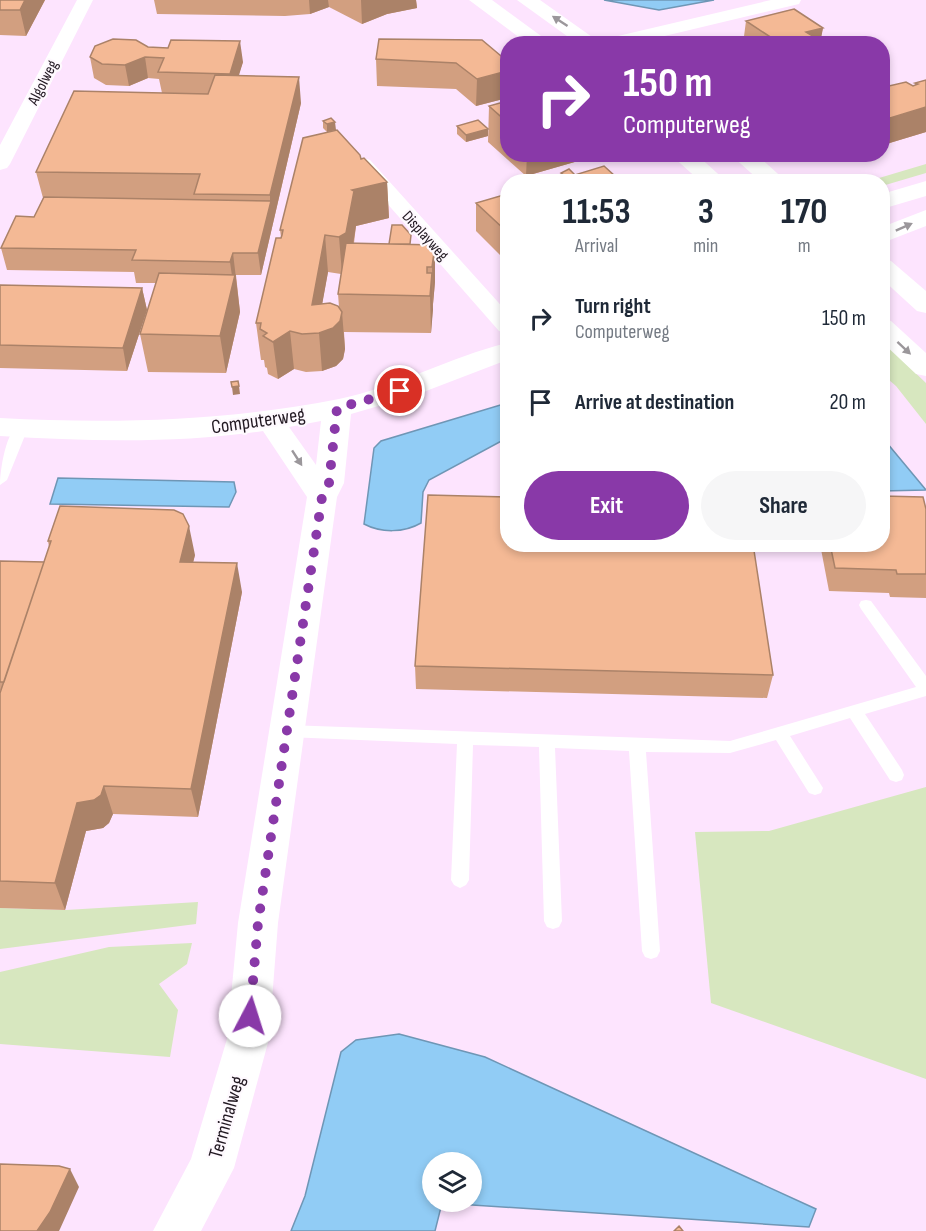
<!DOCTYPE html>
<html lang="en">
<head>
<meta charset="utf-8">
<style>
  body { margin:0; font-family:"Sofia Sans Condensed",sans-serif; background:#f6f6f7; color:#1f2937; height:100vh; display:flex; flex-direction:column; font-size:22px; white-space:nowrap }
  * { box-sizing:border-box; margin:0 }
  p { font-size:20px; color:#747a83 }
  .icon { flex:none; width:33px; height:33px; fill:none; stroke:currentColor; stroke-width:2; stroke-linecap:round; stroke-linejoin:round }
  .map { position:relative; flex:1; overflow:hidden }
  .side { position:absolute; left:500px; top:174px; width:390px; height:378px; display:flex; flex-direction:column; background:#fff; border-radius:24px; box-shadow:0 3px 9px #0003 }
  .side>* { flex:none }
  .top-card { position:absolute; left:500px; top:36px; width:390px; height:126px; border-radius:24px; box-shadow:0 3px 9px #0003; background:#8939a8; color:#fff; overflow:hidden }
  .tools { position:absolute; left:422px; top:1152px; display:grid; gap:12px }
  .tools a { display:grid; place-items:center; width:60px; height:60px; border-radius:50%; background:#fff; box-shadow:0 3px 9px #0003; font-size:30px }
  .pin { position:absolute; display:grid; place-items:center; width:51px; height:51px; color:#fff; margin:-26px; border:3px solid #fff; border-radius:50%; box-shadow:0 2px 6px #0007 }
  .me { position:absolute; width:66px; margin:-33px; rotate:5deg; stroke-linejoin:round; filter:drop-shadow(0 0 4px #0008) }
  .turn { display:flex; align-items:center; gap:21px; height:126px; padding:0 24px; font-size:27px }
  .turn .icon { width:78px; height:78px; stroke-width:2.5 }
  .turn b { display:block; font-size:42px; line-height:51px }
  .eta { display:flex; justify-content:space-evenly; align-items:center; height:102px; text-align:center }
  .eta b { font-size:36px; font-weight:700; line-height:42px }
  .action { display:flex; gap:12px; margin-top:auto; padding:12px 24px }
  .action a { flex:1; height:69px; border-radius:36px; background:#8939a8; color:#fff; font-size:24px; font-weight:700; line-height:69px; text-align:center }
  .action a+a { background:#f6f6f7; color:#1f2937 }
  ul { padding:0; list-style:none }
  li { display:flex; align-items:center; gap:18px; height:84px; padding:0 24px }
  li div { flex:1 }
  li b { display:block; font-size:22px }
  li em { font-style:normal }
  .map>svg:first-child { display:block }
  .green { fill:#d7e7bf }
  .water { fill:#91ccf5; stroke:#6f96b5; stroke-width:1.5; fill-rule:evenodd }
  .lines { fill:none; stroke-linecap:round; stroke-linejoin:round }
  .lane { fill:#fff; fill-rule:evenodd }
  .street { fill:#fff; fill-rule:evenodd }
  .secondary { fill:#fff; fill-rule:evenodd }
  .primary { fill:#fff; fill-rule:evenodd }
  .wall { fill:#d29f80; fill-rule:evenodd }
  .shaded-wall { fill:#ab8268 }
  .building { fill:#f4b995; stroke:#ab8268; stroke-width:1.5 }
  .oneway { fill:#9b979b }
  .route { stroke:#8939a8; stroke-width:10; stroke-dasharray:0 18 }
  .labels { text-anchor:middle; stroke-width:4.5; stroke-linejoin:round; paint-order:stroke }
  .far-street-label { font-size:16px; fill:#211821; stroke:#fef9fe }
  .street-label { font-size:20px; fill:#211821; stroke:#fef9fe }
</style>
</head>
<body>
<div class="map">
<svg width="926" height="1231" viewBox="0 0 926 1231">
  <rect width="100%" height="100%" fill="#fde4fe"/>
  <path class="green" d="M926 164V173L882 186V182L869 181Z
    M882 341 926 383V424L896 386 882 374Z
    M926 787V1079L711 1003 695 832 769 831Z
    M198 902 196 924 0 949V908L66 910Z
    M192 943 187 964 159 984 178 1010 170 1057 0 1044V972L109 947Z"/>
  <path class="water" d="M604 0H714L659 10Z
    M507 403V438L429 480 423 492 421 523C404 533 381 533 364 524L374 448 381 441Z
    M882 437 926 490 882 491Z
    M58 478 234 482 236 492 229 507 50 504Z
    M399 1034 485 1057 816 1209 809 1227 442 1203 435 1231H291L305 1196 341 1052 356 1040ZM432 1162H471V1202H432Z"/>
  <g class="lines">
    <path class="lane" d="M21 424 28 428 7 480 0 485C0 471 6 428 21 424Z
      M866 600 871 601 926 676V696L865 714 902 770 904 775 902 780 896 782 890 780 850 718 790 736 823 788 821 793 815 795 809 793 776 740 730 753 646 752 660 951 657 957 651 959 645 957 642 951 629 751 555 748 562 921 559 927 553 929 547 927 544 921 539 747 473 745 469 880 466 885 460 888 454 885 451 880 457 744 287 737 281 735 279 731 281 727 287 725 730 741 916 687 861 609 859 605 861 601Z"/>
    <path class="street" d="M77 0H93L10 164 7 168 0 170V145Z
      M771 0H801L799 4 631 44H598L601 40Z
      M363 158 370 160 507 312V333L499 331 356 168 353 164 356 160Z"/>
    <path class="secondary" d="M926 181V196L882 209V194Z
      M926 210V226L882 243V227Z
      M507 343V360L413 396 351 414 344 483 337 497 278 923 269 1039 234 1168 201 1231H153L191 1159 227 1039 238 923 307 497 263 431C176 444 87 441 0 436V418C115 424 226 421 339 399 397 387 450 357 507 343ZM321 421 316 465 289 427Z"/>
    <path class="primary" d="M469 0H492L552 44H528Z
      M517 0H540L602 44H578Z
      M670 154H696L727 182H701Z
      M730 154H756L787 182H761Z
      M882 258 891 261 926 291V313L917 311 882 279Z
      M882 319 891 321 926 353V376L916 374 882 342Z"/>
  </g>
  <path class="wall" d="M0 0H45L26 36 0 35Z
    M154 0H416L417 8 387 14 362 24 329 7 310 14 285 16 157 14Z
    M746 21 823 28 820 40 826 44H743Z
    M148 47 243 62 238 76 301 103 261 275H236L240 312 226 373 148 372 140 334 156 283H136L134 272 7 270 1 248 34 217 43 198 36 172 162 93 159 79 148 78 129 86 106 85 94 78 90 57Z
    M376 59 507 61V98L476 106 456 89 377 86Z
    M882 79 888 83 887 85 889 86H913L915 85V83L926 80V132L883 145 882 144Z
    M507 101V154H592V157L526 176 488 142 489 106Z
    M323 121 336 130 327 132 323 128Z
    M457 126 488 129V136L466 142 457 134Z
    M361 159 387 182 389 218 356 226 354 243 435 245V282L433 304 431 333 344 332 345 349 343 359 336 366 322 371 306 372 294 369 278 379 268 374 267 368 265 367 264 360H261L256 323 281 237 280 230ZM328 272 341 274 338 294 339 307 322 304Z
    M561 173 575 175 561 179Z
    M507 194V258L504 259 476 231V203Z
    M0 285 142 288 147 310 127 371 0 368Z
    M926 509V598L890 597 889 593 829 591 820 544H882Z
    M48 541 195 555 193 562 242 592 198 817 113 814 109 823 103 828 86 831 65 910 0 908V693L1 690H0V561L44 562 49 547Z
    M415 666 773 675 767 698 416 689Z"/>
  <path class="shaded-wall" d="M25 0H45L26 36 20 10Z
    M309 0H328L329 7 310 14Z
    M361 0H416L417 8 387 14 362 24Z
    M823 28 820 44 806 32Z
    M240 41 243 62 233 95 230 74Z
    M145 57 148 78 129 86 125 65Z
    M507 71V98L476 106 477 79Z
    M299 77 301 103 261 275 258 253 270 201V195Z
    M926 107V132L883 145 890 118Z
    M335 122 336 130 327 132V124Z
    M488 129V136L466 142V135Z
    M527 154H592V157L526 176Z
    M387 182 389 218 356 226 349 270 342 274 339 237 352 190Z
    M505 230H507V258L504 259Z
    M325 235 328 272 317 333 312 305Z
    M435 245V282L433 304 432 267Z
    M233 253 240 312 226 373 220 336 233 283 230 262Z
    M432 273 433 310 431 333 430 296Z
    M142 288 147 310 127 371 123 348Z
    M342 312 345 349 343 359 336 366 322 371 319 333Z
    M290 331 294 369 278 379 273 342Z
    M239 386 240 394 233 395 232 387Z
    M189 526 195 555 186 591 180 562Z
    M237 563 242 592 198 817 191 789Z
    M104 786 113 814 109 823 103 828 86 831 65 910 55 883 77 803Z
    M70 1169 79 1187 60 1229 59 1231H37Z"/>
  <path class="building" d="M0 0H25L20 10H0Z
    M794 9 823 28 806 32 826 44H781L746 21Z
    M113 39 136 40 148 47 168 48 171 40 240 41 230 74 158 72 164 58 145 57 125 65 102 64 90 57 95 46Z
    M379 39 482 40 507 61V71L477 79 456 63 376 59Z
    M215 75 299 77 270 195 194 194 200 174 36 172 74 91 208 94Z
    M882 79 888 83 885 84 889 86 906 82 913 86 918 84 915 83 926 80V107L890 118 882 113Z
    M507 101V122L489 106Z
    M331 118 335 122 327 124 323 121Z
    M478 120 488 129 466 135 457 126Z
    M337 130 360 155 361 159 364 158 387 182 352 190 354 191 346 233 339 237 325 235 312 305 330 303 338 306 342 312 340 321 333 328 319 333 302 334 290 331 273 342 263 336 267 333 260 329 261 323H256L276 238H281L282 235 283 230H280L303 138Z
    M604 166 615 176 643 182H551L567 177 561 173 569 169 575 175Z
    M507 194V230H505L476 203Z
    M44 197 271 201 258 253H233L230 262 132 260 136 250 1 248 16 216 34 217Z
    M392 225H402L411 235 410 244H389Z
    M346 243 435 245 432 267H427V273H432L430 296 338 294Z
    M159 273 235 275 220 336 140 334Z
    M0 285 142 288 123 348 0 345Z
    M238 381 239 386 232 387 231 382Z
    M428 495 507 497V544H753L773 675 415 666Z
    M882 496 923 497 926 509V574H897L896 570 835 568 830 544H882Z
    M60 506 174 510 183 514 189 526 180 562 237 563 191 789 104 786 101 795 94 800 77 803 55 883 0 881V693L51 541H48Z
    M0 561 44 562 4 682H0Z
    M0 1164 59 1166 70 1169 50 1212 37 1231H0Z
    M679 1226 683 1231H674Z"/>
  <defs><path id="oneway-solid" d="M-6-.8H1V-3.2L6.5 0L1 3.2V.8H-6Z" transform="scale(1.5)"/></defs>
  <g class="oneway">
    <use href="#oneway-solid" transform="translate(560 21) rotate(-147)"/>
    <use href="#oneway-solid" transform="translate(904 227) rotate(-24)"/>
    <use href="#oneway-solid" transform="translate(904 348) rotate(43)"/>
    <use href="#oneway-solid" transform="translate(297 458) rotate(57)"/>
  </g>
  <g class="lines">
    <path class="route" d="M250 1016 258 923 322 497 329 483 337 408 400 391"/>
  </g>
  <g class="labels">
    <g class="far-street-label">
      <text transform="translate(42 82) rotate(-63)" y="6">Algolweg</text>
      <text transform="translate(426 235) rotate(48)" y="6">Displayweg</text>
    </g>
    <g class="street-label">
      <text transform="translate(258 420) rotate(-8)" y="7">Computerweg</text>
      <text transform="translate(226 1117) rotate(-74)" y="7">Terminalweg</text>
    </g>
  </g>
</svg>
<div class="tools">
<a><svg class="icon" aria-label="layers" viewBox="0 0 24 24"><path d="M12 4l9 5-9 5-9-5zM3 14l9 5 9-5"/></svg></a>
</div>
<div class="pin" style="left:400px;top:391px;background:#d93025"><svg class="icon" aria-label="arrive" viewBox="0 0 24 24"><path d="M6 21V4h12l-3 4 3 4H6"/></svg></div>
<svg class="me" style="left:250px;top:1016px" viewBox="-20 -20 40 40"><circle r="19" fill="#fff"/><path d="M0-13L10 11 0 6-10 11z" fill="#8939a8"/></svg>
<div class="top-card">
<div class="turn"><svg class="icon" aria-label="right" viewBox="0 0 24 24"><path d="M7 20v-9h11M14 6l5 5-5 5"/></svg><div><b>150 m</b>Computerweg</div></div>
</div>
<section class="side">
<div class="eta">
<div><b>11:53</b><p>Arrival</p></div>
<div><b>3</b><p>min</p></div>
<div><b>170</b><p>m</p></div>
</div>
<ul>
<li><svg class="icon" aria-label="right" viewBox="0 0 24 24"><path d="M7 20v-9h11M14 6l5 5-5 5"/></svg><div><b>Turn right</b><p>Computerweg</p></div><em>150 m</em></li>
<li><svg class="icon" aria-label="arrive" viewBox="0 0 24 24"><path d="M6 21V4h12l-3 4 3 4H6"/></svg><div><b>Arrive at destination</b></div><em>20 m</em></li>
</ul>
<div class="action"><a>Exit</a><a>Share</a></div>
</section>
</div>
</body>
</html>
